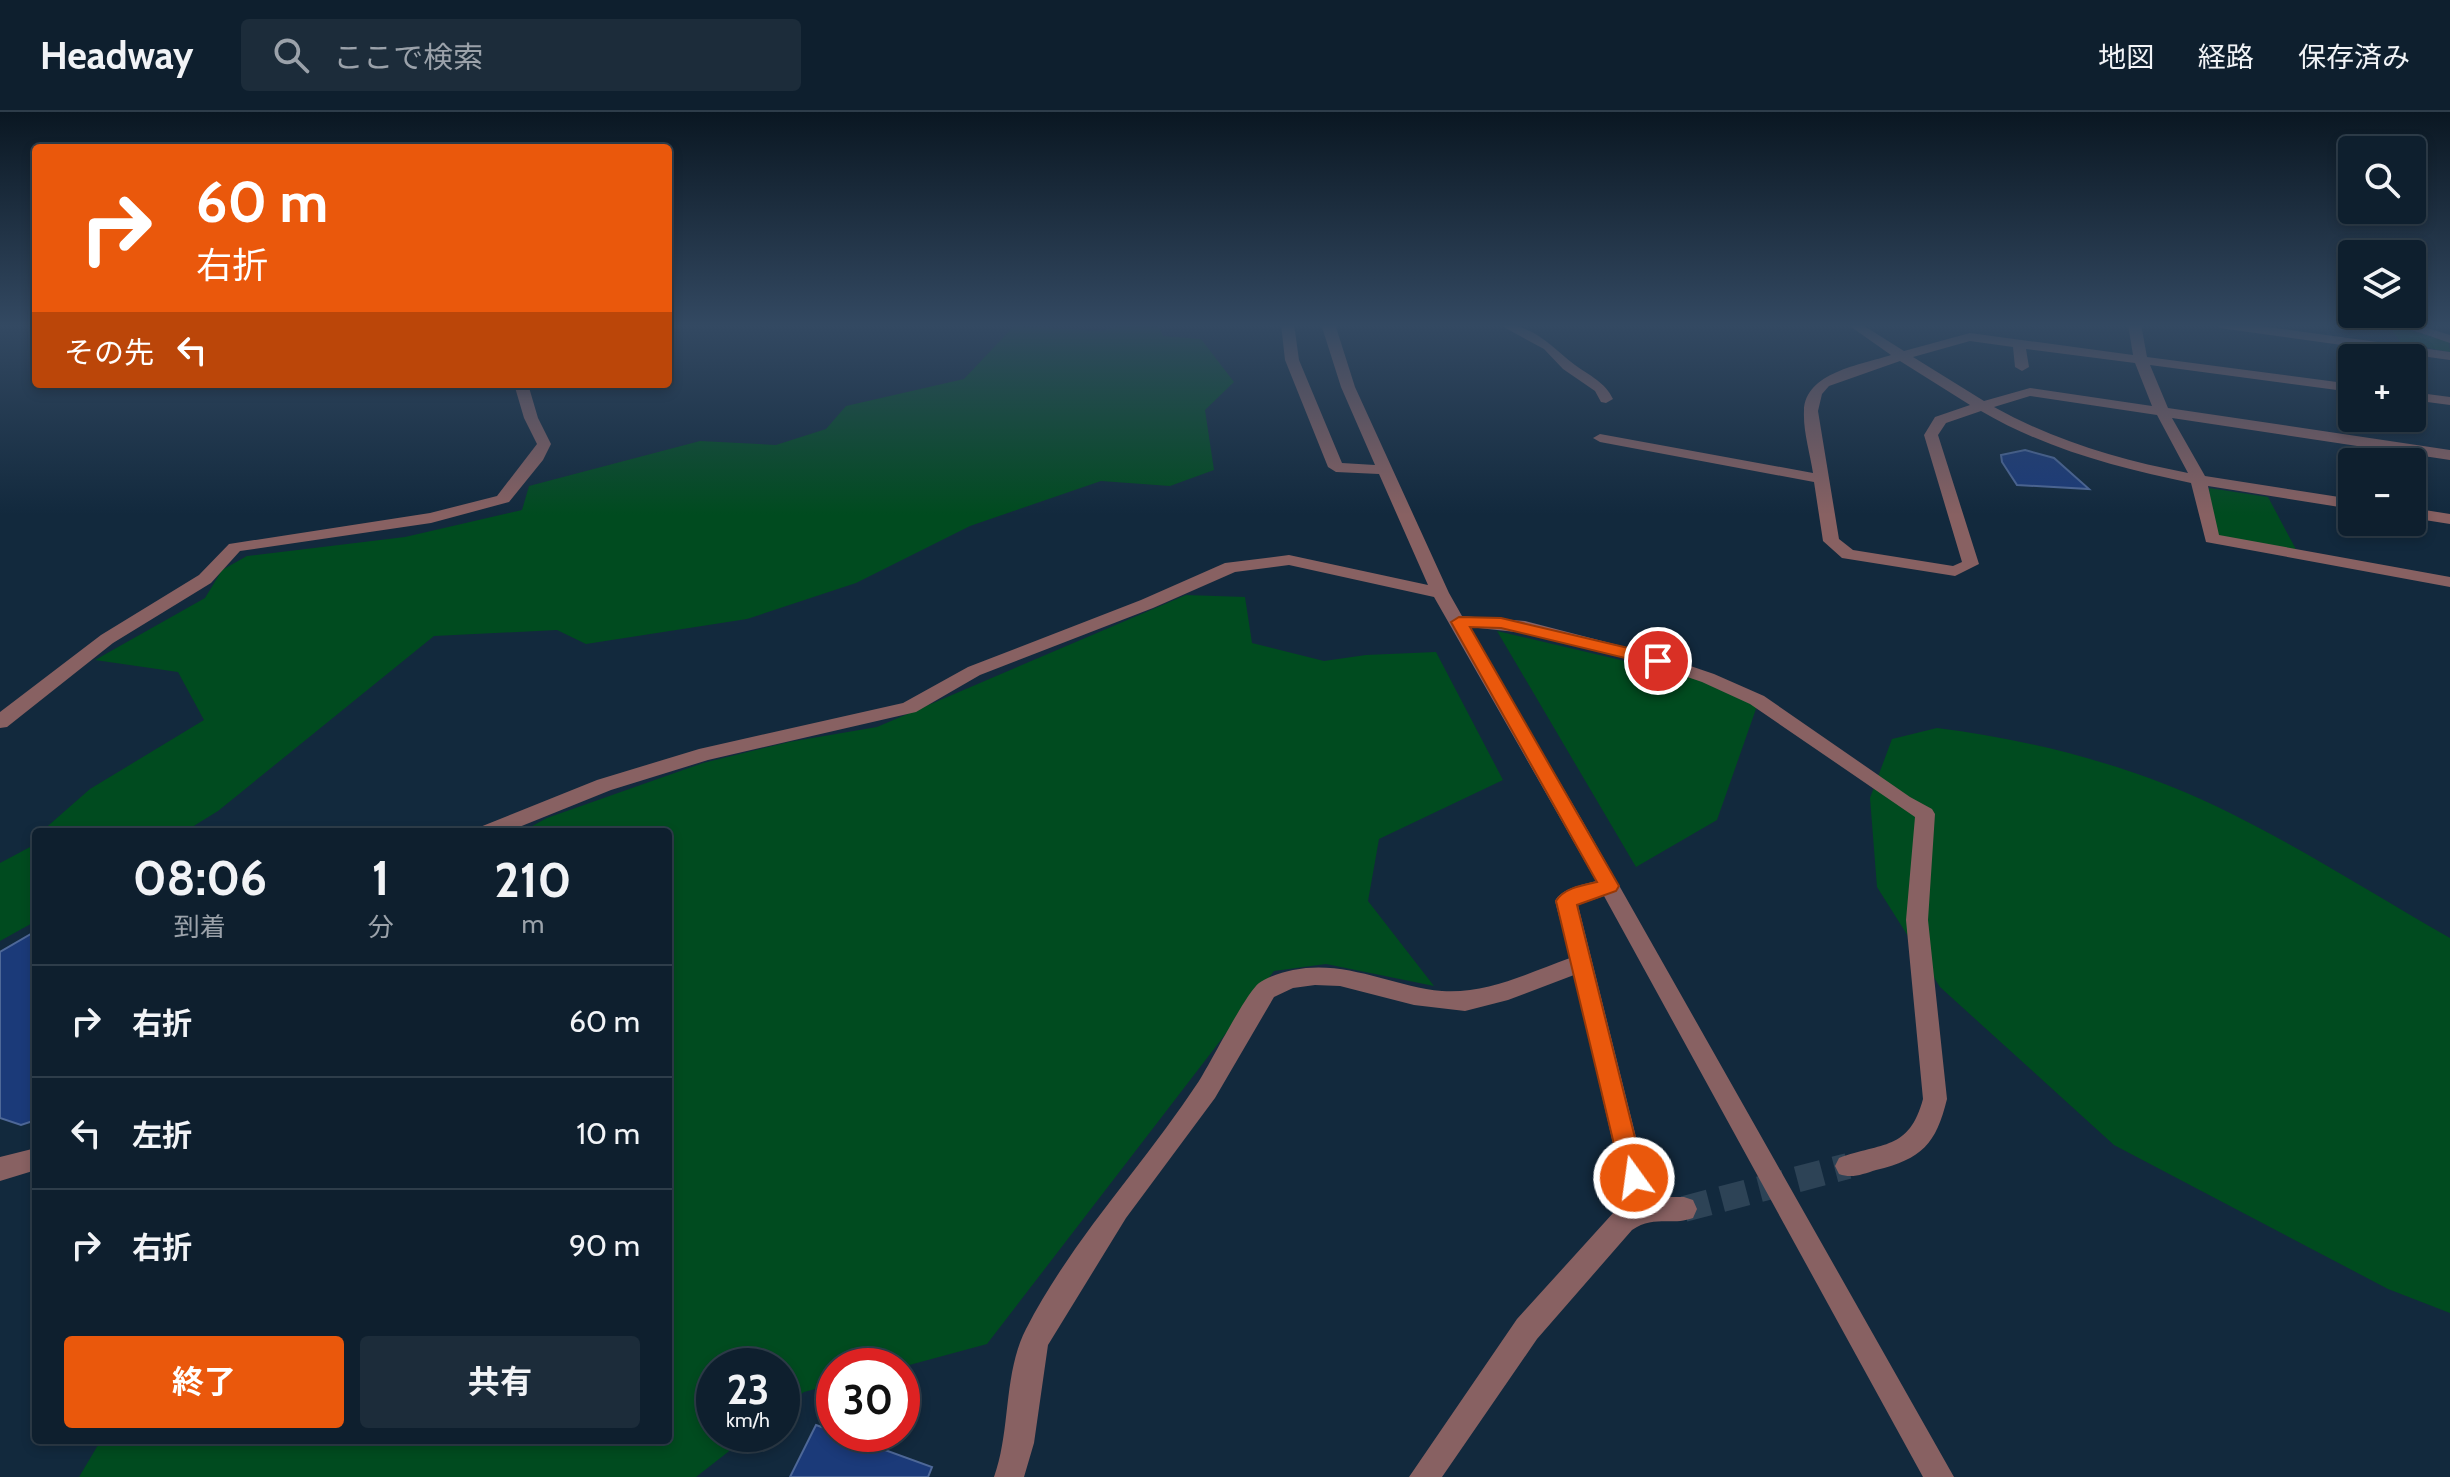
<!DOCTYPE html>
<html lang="ja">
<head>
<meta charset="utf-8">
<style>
  body { margin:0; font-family:Cabin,"Noto Sans JP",sans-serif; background:#1c2c3a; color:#f1f3f6; height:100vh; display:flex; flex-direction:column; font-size:30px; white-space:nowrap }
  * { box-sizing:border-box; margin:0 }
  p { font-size:26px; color:#9ba2aa }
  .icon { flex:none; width:44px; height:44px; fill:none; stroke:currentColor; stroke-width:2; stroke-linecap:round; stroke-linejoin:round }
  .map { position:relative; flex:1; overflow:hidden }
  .drawer { position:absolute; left:32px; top:716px; width:640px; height:616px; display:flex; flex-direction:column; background:#0e1f2e; border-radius:8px; box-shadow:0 4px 12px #0003,0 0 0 2px #2e3d4a }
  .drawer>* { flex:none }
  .top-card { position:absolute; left:32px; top:32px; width:640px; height:244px; border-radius:8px; box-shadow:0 4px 12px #0003,0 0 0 2px #2e3d4a; background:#ea580c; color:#fff; overflow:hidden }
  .controls { position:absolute; left:2338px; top:24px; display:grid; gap:16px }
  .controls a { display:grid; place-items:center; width:88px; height:88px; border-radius:8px; background:#0e1f2e; box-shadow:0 4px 12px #0003,0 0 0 2px #2e3d4a; font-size:40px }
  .speed { position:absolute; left:696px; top:1236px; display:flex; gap:16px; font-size:40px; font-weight:700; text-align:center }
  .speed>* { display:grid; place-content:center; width:104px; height:104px; border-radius:50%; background:#0e1f2e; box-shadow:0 4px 12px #0003,0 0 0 2px #2e3d4a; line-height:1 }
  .speed small { font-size:20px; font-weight:400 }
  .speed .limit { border:12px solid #d22; background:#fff; color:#111 }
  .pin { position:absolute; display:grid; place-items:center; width:68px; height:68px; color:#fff; margin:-34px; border:4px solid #fff; border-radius:50%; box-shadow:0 2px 8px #0007 }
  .me { position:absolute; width:88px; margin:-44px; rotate:346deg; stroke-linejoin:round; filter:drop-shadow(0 0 6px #0008) }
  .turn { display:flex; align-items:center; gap:28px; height:168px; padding:0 32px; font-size:36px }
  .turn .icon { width:104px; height:104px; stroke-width:2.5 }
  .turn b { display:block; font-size:56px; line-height:68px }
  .then { display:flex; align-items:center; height:76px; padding:0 32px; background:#0003; gap:16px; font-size:30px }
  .eta { display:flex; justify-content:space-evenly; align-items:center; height:136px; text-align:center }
  .eta b { font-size:48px; font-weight:700; line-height:56px }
  .cta { display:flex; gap:16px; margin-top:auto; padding:16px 32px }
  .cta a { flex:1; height:92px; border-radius:8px; background:#ea580c; color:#fff; font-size:32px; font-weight:700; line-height:92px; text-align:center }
  .cta a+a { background:#1c2c3a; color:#f1f3f6 }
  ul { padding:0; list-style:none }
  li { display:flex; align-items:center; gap:24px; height:112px; padding:0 32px; border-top:2px solid #2e3d4a }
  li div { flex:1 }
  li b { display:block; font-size:30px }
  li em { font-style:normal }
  header { display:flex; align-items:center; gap:48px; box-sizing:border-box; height:112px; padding:0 40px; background:#0e1f2e; border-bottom:2px solid #2e3d4a }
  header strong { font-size:38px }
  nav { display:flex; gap:44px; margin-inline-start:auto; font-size:28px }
  .search { width:560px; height:72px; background:#1c2c3a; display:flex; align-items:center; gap:20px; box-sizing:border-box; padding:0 28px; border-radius:8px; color:#9ba2aa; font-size:30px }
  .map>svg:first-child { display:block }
  .green { fill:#004b1f }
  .water { fill:#1b3a79; stroke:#4e6898; stroke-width:2 }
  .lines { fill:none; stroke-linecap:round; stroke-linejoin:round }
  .minor-tunnel { stroke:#2d4356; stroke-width:26; stroke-dasharray:26 13; stroke-linecap:butt }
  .minor { fill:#886162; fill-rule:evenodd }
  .route { fill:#ea580c; stroke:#983908; stroke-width:2 }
</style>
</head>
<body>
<header>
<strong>Headway</strong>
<div class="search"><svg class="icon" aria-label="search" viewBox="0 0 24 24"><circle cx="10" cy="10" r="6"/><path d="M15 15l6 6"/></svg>ここで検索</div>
<nav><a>地図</a><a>経路</a><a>保存済み</a></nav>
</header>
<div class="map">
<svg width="2450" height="1365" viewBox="0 0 2450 1365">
  <rect width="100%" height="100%" fill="#12293d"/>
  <path class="green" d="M1127 212 1159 215 1163 224 1201 227 1234 270 1205 298 1214 358 1170 374 1101 369 970 414 856 471 747 507 586 532 557 518 434 524 218 699 184 720H41L90 677 204 608 178 560 95 548 205 486 222 458 247 444 405 425 522 398 529 374 700 329 776 333 826 317 846 294 964 267 1014 214 1101 219Z
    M2395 214 2449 230 2450 240 2401 231 2391 216Z
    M2209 376 2268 385 2299 443 2212 427Z
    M1186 483 1245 485 1252 531 1324 549 1366 543 1436 540 1503 668 1379 727 1368 789 1434 874 1326 852 1274 859 987 1232 902 1255 834 1254V1272L804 1280 782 1297V1254H714V1322H751L696 1365H79L101 1328H668V720H521L547 706 703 651 789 630 877 615Z
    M1497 519 1693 565 1757 594 1717 708 1636 755Z
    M1937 616C2039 629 2142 656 2234 703 2308 740 2378 785 2450 826V1201L2388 1177 2114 1033 1940 875 1877 775 1870 686 1892 627Z
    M36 728V809L0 829V751L32 734Z"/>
  <path class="water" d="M2025 338 2054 346 2089 377 2017 373 2002 350 2001 343Z
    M36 819V1008L21 1013 0 1006V840Z
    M816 1313 932 1355 928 1365H790Z"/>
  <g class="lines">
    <path class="minor-tunnel" d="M1684 1097 1848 1054"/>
    <path class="minor" d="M1281 212H1294L1299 248 1342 351 1375 353 1341 275 1321 212H1335L1355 275 1449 481 1462 504 1525 509 1664 545 1714 562 1764 584 1910 685 1932 697 1935 702 1928 808 1947 987C1936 1032 1922 1047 1876 1058 1863 1062 1852 1067 1839 1062L1835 1054 1839 1046C1882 1030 1909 1039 1923 987L1906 808 1915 705 1750 592 1702 570 1652 553 1525 521 1469 515 1582 708 1954 1365H1923L1604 784 1578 793 1651 1085H1684L1693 1088 1697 1097 1693 1106C1671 1114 1654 1103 1632 1118L1537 1227 1442 1365H1409L1517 1207 1614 1100 1627 1092 1574 863 1508 888 1465 899 1414 893 1340 874 1315 873 1293 876 1274 885 1215 986 1126 1106 1048 1233 1034 1331 1024 1365H994C1011 1318 1003 1262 1026 1217 1072 1127 1144 1053 1199 969 1211 950 1246 881 1259 871 1267 865 1283 860 1293 858 1345 847 1391 874 1442 879 1487 882 1528 861 1570 846L1555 789C1562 776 1582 773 1596 769L1434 485 1289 453 1235 460 1153 496 980 563 916 600 708 648 611 678 507 720H477L480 715 597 668 699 637 903 591 968 555 1141 488 1225 451 1289 443 1428 473 1379 362 1336 360 1328 355 1285 248Z
      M1498 212C1534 212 1549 233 1575 253 1590 264 1605 270 1613 287L1606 291 1601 290 1595 279 1563 257 1544 237Z
      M1847 212H1861L1904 239 1970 221 2133 243 2128 212H2141L2147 245 2352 272V280L2150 253 2168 296 2450 338V348L2172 306 2205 364 2352 387V397L2208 374 2219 423 2450 465V475L2206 430 2191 371C2118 356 2046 337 1981 299L1946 311 1938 323 1979 452 1955 464 1842 446 1823 429 1814 370 1600 330 1593 326 1600 322 1813 361C1810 341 1803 319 1804 299 1805 260 1861 253 1891 243ZM1970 229 2013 235 2015 255 2022 259 2029 255 2026 237 2135 251 2152 294 2030 276 1984 289 1913 245ZM1900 249 1970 293 1935 305 1924 323 1962 450 1953 454 1853 438 1839 427 1818 299 1822 282 1829 274ZM2030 284 2157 303 2188 361C2120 348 2055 329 1994 295Z
      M2213 212H2245L2450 240V248L2220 216Z
      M2395 212H2414L2450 223V231Z
      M514 272H528L538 306 551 332 543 348 509 390 431 411 240 439 211 471 113 531 7 615 0 616V600L101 523 199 463 229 432 430 401 497 384 537 332 524 306Z
      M2412 280 2450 285V293L2412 288Z
      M2412 396 2450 402V412L2412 406Z
      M36 1036V1058L0 1069V1045Z"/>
  </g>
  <linearGradient id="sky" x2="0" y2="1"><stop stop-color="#0a1722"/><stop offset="0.53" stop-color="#334962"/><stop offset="1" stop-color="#334962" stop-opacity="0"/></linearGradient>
  <rect width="2450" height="403" fill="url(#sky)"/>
  <path class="route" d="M1459 505 1501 506 1658 543 1666 549 1658 554 1501 516 1470 515 1619 774 1616 779 1577 793 1645 1066 1642 1073 1634 1076 1625 1073 1622 1066 1556 789C1564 776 1583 773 1597 770L1451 510Z"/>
</svg>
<div class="controls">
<a><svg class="icon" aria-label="search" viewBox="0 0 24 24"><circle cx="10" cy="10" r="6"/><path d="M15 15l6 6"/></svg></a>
<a><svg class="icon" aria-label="layers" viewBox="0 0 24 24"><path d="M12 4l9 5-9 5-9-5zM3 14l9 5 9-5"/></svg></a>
<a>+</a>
<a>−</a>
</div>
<div class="speed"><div>23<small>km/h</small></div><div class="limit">30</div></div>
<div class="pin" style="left:1658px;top:549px;background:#d93025"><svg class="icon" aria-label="arrive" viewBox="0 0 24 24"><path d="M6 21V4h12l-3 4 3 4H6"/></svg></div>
<svg class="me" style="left:1634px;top:1066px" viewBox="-20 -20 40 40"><circle r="17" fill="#ea580c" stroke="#fff" stroke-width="3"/><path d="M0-11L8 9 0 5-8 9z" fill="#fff"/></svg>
<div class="top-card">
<div class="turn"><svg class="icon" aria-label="right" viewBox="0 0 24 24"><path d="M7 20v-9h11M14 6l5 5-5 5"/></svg><div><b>60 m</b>右折</div></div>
<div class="then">その先<svg class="icon" aria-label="left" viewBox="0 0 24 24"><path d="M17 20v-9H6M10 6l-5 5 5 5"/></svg></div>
</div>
<section class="drawer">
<div class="eta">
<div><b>08:06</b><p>到着</p></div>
<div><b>1</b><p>分</p></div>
<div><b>210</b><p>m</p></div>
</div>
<ul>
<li><svg class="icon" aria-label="right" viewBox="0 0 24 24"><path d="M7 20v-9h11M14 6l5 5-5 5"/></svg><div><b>右折</b></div><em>60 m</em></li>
<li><svg class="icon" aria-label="left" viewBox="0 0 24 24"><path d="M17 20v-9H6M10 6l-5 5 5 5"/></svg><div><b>左折</b></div><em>10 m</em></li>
<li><svg class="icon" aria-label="right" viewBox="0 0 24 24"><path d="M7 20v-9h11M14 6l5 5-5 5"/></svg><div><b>右折</b></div><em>90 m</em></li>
</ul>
<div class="cta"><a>終了</a><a>共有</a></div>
</section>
</div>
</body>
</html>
